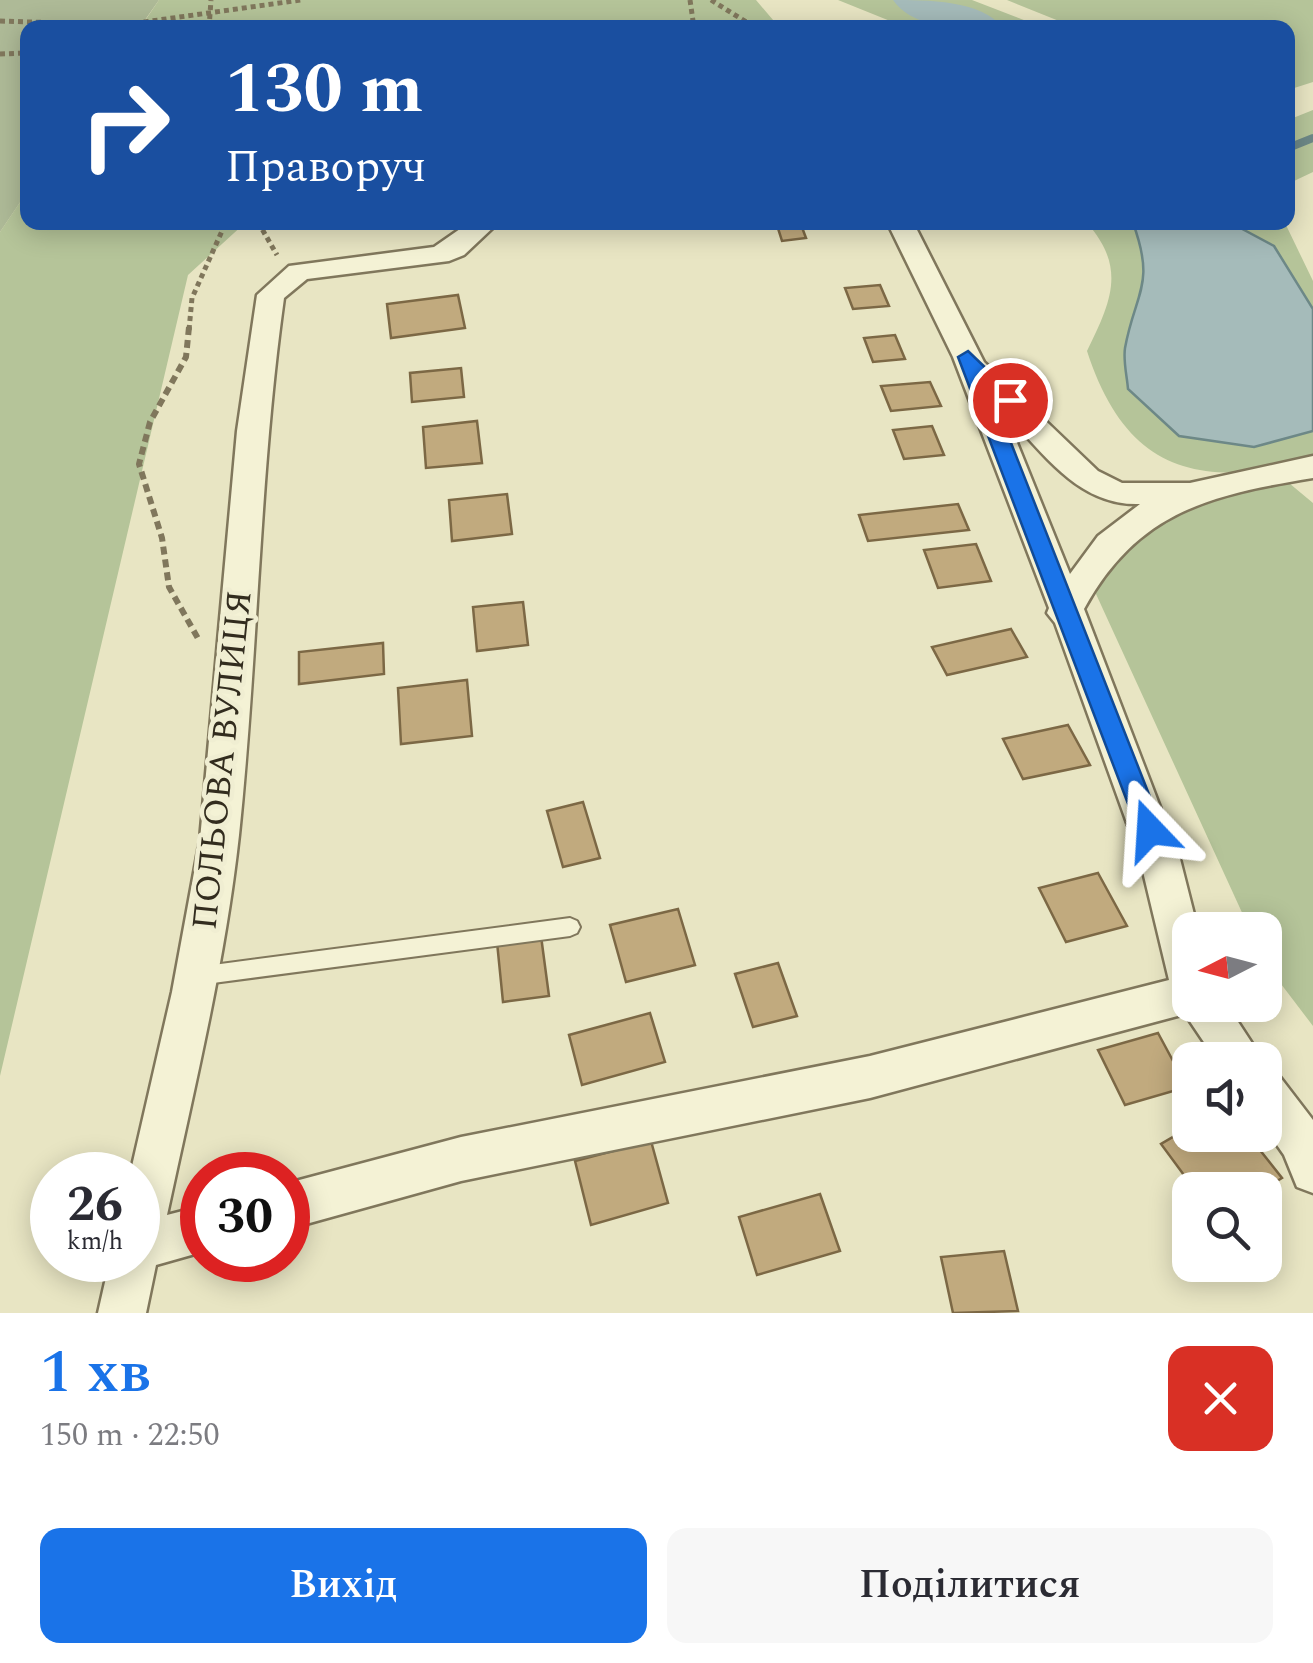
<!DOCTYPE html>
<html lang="uk">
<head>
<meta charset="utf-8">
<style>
  body { margin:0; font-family:Spectral,serif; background:#f7f7f7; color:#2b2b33; height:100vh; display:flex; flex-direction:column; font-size:38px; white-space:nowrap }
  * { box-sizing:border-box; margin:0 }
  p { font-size:32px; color:#7c7c81 }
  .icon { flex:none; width:55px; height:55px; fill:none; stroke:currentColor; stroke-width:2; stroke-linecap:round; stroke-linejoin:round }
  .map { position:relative; height:1313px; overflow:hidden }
  .drawer { display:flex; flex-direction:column; background:#fff; flex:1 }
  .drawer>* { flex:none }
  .hud { position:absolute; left:20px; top:20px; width:1275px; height:210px; border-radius:20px; box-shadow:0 5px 25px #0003; background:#1a4fa0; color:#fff; overflow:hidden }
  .needle { width:65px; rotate:264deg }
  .buttons { position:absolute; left:1172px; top:912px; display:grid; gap:20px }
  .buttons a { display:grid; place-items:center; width:110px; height:110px; border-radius:20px; background:#fff; box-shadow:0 5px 25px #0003; font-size:50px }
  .speed { position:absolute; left:30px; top:1152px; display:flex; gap:20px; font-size:50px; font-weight:700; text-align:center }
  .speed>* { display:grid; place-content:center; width:130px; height:130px; border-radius:50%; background:#fff; box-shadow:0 5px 25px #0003; line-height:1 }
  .speed small { font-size:25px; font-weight:400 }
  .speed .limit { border:15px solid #d22; background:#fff; color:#111 }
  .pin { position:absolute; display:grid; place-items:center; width:85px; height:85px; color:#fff; margin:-42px; border:5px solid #fff; border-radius:50%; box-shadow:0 2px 10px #0007 }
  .me { position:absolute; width:110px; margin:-55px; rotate:340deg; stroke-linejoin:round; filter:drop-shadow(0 0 8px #0008) }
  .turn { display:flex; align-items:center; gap:35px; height:210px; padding:0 40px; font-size:45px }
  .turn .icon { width:130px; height:130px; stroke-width:2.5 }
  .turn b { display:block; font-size:70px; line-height:85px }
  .round { display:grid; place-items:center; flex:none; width:105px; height:105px; border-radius:20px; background:#f7f7f7 }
  .summary { display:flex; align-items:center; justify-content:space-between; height:170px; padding:0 40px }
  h1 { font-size:60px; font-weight:600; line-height:75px; color:#1a73e8 }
  .cta { display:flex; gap:20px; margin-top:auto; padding:20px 40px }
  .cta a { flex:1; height:115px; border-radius:20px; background:#1a73e8; color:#fff; font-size:40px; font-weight:600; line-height:115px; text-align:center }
  .cta a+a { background:#f7f7f7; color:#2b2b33 }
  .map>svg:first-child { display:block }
  .green { fill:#b5c499 }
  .cemetery { fill:#aeba97 }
  .water { fill:#a5bbba; stroke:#6d8887; stroke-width:2.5 }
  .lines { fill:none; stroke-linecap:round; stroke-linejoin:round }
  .stream { stroke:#6d8887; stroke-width:8 }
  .river { fill:#a5bbba; fill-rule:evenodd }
  .building { fill:#c1aa7e; stroke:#7c6845; stroke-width:2.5 }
  .lane-casing { stroke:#80775c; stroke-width:4 }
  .street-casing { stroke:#80775c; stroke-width:5 }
  .path-far1 { stroke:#80775c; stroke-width:5; stroke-dasharray:5 4; stroke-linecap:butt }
  .path { stroke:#80775c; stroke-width:6; stroke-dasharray:8 5; stroke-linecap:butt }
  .lane { fill:#f4f2d5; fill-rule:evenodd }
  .street { fill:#f4f2d5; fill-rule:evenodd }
  .route { fill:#1a73e8; stroke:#114b97; stroke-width:2.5 }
  .labels { text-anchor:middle; stroke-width:9; stroke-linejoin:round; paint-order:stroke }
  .street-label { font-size:35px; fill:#322c1e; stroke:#f0eed2 }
</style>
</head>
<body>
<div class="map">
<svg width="1313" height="1313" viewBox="0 0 1313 1313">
  <rect width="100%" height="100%" fill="#e8e5c3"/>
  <path class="green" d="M159 0H756L779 27 140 28Z
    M838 0H972L1042 27H905Z
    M1007 0H1313V82L1288 90V28L1074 27Z
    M1313 110V172L1294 181 1288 202V120Z
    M27 192 28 222 245 223 188 275 0 1076V232Z
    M1087 223H1285L1313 281V461C1197 489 1126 471 1087 351 1111 302 1127 268 1087 223Z
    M1277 473 1313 503V1026L1265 963V930H1250L1085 570 1120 532Z"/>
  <path class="cemetery" d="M0 0H159L140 27 28 28 27 192 0 232Z"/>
  <path class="water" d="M1133 223H1231L1274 246 1313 309V431L1254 447 1179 436 1128 389C1127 376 1123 361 1125 348 1135 292 1156 286 1133 223Z"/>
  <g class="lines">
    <path class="stream" d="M1288 148 1313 138"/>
    <path class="river" d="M893 0C926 0 982 0 1003 28 969 28 915 32 893 0Z"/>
  </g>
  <path class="building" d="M776 222H800L806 238 782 241Z
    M880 285 889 306 853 309 845 288Z
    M458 295 465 328 391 338 387 304Z
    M895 335 905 359 873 362 864 338Z
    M461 368 464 397 412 402 410 373Z
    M930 382 941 406 891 411 881 386Z
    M477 421 482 463 426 468 423 427Z
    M932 426 944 455 904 459 893 430Z
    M507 494 512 534 452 541 449 500Z
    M958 504 969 530 868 541 859 515Z
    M976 544 991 581 938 588 924 550Z
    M523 602 528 645 477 651 473 607Z
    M1011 629 1027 657 947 675 932 647Z
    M383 643 384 674 299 684V652Z
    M467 680 472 736 401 744 398 688Z
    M1068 725 1090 765 1023 779 1003 739Z
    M583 802 600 858 563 867 547 811Z
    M1098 873 1127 926 1066 942 1039 888Z
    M678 909 695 965 626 982 610 925Z
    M541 936 549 996 503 1002 497 942Z
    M778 963 797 1016 753 1027 735 974Z
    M650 1013 665 1062 582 1085 569 1035Z
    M1158 1033 1187 1087 1125 1105 1098 1050Z
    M1190 1127V1135H1248L1282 1178 1262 1190H1195L1161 1144Z
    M651 1141 668 1203 591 1225 575 1161Z
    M820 1194 840 1251 757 1275 739 1217Z
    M1004 1251 1018 1311 953 1313 941 1257Z"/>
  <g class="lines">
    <g class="lane-casing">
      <path id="lane" d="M570 918 577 921 580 927 577 933 570 936 198 985 191 983 188 976 191 969 198 967Z"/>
    </g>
    <g class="street-casing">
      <path id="street" d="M470 222H499L464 255 449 261 307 279 284 298C259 476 258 656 239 835 225 963 194 1089 167 1215L202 1206V1252L156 1265 146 1313H98L110 1260H138V1175H130L172 992 200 840 237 431 257 295 289 266 434 247Z
        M887 222H913L984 362 1098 471 1122 483H1190L1313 456V478C1210 495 1138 511 1084 609L1180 859 1198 930H1190V1005H1227L1263 1060H1216L1185 1014 870 1098 461 1181 288 1229V1183L461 1137 870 1056 1169 980 1140 859 1055 623 1047 613 1049 608 953 357ZM1005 413C1044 454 1079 506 1140 504L1098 536 1070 574Z
        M1265 1071 1280 1077 1313 1120V1193L1297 1187 1284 1155 1265 1128Z"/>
    </g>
    <path class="path-far1" d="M690 0 694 28
      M711 0 756 28
      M0 21 123 25 301 0
      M209 28 211 0
      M0 54 28 53
      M258 222 277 255
      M189 330 192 298 226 222"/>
    <path class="path" d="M189 327 186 357 150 422 139 464 162 538 169 587 200 642"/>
    <use href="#lane" class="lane"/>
    <use href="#street" class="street"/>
  </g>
  <path class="route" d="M968 351 1019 400 1010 407 991 392 1163 830 1159 838H1141L1138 830 958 357Z"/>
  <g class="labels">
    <g class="street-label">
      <text transform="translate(221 760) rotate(-84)" y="12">ПОЛЬОВА ВУЛИЦЯ</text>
    </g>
  </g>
</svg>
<div class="buttons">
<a><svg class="needle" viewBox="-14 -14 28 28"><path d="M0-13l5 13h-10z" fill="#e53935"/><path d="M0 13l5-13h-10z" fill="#7c7c81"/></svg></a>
<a><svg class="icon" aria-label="sound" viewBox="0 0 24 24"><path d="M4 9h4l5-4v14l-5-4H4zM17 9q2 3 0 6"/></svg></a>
<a><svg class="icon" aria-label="search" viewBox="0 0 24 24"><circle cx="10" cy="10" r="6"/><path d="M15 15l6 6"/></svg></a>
</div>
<div class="speed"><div>26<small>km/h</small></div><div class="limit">30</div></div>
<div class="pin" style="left:1010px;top:400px;background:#d93025"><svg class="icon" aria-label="arrive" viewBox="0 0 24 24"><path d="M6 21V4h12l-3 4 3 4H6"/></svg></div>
<svg class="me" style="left:1150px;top:830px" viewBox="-20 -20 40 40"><path d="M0-17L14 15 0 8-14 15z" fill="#1a73e8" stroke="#fff" stroke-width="4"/></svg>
<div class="hud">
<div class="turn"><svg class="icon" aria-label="right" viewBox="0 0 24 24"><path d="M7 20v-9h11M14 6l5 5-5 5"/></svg><div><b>130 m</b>Праворуч</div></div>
</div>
</div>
<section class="drawer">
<div class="summary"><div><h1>1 хв</h1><p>150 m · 22:50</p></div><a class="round" style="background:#d93025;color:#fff"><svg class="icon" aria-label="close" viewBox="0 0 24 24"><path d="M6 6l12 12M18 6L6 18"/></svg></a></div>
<div class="cta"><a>Вихід</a><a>Поділитися</a></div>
</section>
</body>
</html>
